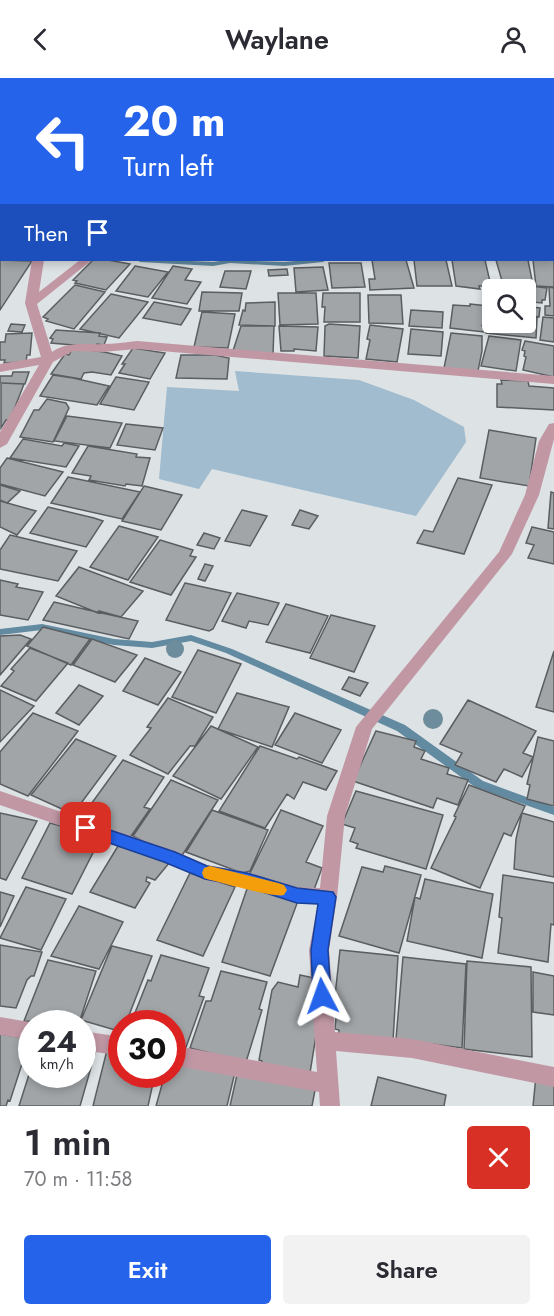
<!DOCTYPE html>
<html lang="en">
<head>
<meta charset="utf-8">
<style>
  body { margin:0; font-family:Jost,sans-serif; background:#f2f2f3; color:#2b2b33; height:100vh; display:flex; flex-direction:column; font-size:22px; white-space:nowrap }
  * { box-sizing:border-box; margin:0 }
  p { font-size:20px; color:#7c7c81 }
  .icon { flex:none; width:33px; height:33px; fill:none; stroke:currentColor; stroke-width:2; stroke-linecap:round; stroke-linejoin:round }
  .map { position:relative; height:1028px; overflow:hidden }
  .sheet { display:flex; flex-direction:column; background:#fff; flex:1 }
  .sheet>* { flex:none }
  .hud { position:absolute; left:0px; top:0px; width:555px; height:183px; box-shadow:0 3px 9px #0003; background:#2563eb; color:#fff; overflow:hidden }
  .controls { position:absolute; left:482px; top:201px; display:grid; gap:12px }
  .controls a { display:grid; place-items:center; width:54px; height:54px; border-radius:6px; background:#fff; box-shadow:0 3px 9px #0003; font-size:30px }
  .speed { position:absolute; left:18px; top:932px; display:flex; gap:12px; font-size:30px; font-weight:700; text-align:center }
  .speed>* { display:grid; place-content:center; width:78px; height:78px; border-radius:50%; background:#fff; box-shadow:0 3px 9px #0003; line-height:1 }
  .speed small { font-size:15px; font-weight:400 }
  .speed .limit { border:9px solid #d22; background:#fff; color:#111 }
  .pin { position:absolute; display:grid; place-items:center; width:51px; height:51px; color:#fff; margin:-26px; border-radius:12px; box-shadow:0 3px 9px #0006 }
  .me { position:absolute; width:66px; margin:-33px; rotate:356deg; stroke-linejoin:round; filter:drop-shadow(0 0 4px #0008) }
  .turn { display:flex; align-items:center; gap:21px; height:126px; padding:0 24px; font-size:27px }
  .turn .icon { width:78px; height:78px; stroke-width:2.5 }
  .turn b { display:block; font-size:42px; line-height:51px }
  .then { display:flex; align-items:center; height:57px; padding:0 24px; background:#0003; gap:12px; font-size:22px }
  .round { display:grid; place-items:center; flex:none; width:63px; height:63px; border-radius:6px; background:#f2f2f3 }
  .overview { display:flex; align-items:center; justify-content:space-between; height:102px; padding:0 24px }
  h1 { font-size:36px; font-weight:600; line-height:45px }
  .button { display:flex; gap:12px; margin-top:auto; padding:12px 24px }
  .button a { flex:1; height:69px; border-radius:6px; background:#2563eb; color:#fff; font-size:24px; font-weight:600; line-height:69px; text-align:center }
  .button a+a { background:#f2f2f3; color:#2b2b33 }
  header { display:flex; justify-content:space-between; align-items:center; height:78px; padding:0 24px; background:#fff; font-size:27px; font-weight:600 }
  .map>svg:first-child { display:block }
  .green { fill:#a0bcce }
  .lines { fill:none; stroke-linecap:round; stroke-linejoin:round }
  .stream { fill:#628aa1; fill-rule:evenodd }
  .building { fill:#a1a5a8; stroke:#5a5e61; stroke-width:1.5 }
  .minor { fill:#c197a4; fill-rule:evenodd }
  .tree { fill:#6e8d9c }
  .route { fill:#2563eb; stroke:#184099; stroke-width:1.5 }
  .slow { fill:#f59e0b }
</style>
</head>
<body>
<header><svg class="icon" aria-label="back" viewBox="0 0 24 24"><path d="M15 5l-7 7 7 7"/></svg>Waylane<svg class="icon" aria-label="person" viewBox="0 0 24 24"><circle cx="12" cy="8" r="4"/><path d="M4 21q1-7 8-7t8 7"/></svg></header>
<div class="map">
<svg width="554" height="1028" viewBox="0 0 554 1028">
  <rect width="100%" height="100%" fill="#dde2e5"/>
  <path class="green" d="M235 293 359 302 414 322 464 349 466 364 416 438 212 391 199 411 159 401 167 309 239 313Z"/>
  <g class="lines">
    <path class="stream" d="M0 107H2V111H0Z
      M137 182H168L213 184 227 182 284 184 308 182H326L323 184 284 188 230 185 213 188 140 184Z
      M42 546 114 561 152 564 191 557 232 571 405 647 483 703 554 729V737L475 709 397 653 226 575 191 563 152 570 114 567 42 552 0 557V551Z"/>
  </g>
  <path class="building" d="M554 175V209L536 208 533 182H554Z
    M0 179 2 182 32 183 0 232Z
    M93 182H108L130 186 106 212 75 205 77 203 73 202Z
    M372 182H406L414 210 370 212 369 201H375Z
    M414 182H446L452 208H417Z
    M452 182H485L491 208H479L480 211 456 208Z
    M496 182H528L532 202 502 203Z
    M329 185H361L365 209 332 210Z
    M135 188 168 194 148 219 116 213Z
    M173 188 192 191 185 202 201 204 187 226 152 220Z
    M323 189 328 212 296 214 294 190Z
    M287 191 288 197 269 198 268 192Z
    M225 193H251L246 211 220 209Z
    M505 205 547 210 545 222H542V225L533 224 532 229 540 230 539 239 525 237V212H503Z
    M75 207 105 214 74 251 46 243 48 241 43 239Z
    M549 209 554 210V238L545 237V228H550Z
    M202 214 242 215 239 233H199Z
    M278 215H316L318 246 280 247Z
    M323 215H360V244H324L325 229H322Z
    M111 216 148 224 119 260 80 251Z
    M368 217H401L403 246 369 245Z
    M154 224 191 231 181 247 143 240Z
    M275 224V248L239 247 243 232 245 233 246 225Z
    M470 226 488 228 482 248H485L484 254 450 250 453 227 470 228Z
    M411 232 443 234 442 250 409 248Z
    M202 234 235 236 228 270 194 269Z
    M488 235 492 236V244H525V239L537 240 536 260 486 255Z
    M543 239 554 240V264L540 262Z
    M11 246 25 247 22 254 8 253Z
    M329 246 360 248 358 280 324 278 325 248Z
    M370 247 403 251 397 284 366 281 370 262 367 261Z
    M241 248H274L273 277 232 276Z
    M279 248 318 249 316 273 294 271V273H281Z
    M411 251 443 254 441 278 408 276Z
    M56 252 100 255 99 258 107 259 104 267 97 266 96 269 51 265 53 261 50 260Z
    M32 255 30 277H27L26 284 4 285 5 282H0V264H5L6 256Z
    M451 255 482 258V273L478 293 444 290Z
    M489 258 521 262 516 293 481 288Z
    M525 263 554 268V299L523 292 526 279 524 278 525 273 522 272Z
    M73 270 104 274 122 278 111 297 92 294 84 295 81 301 51 296 65 276 69 277Z
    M133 270 165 275 150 301 119 295 125 286H122Z
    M181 277H215L229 280 227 301 176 300Z
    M13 294H29L25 306 0 305V298H12Z
    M53 297 73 300 109 308 97 327 40 318Z
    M116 299 149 304 134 332 100 326Z
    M501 302 528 303 529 308 554 310V332L497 329V306H502Z
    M1 305 24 306 10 342H6L1 350Z
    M47 321 66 325 69 330 53 364 20 359 34 332H39Z
    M67 338 122 345 110 370 54 363Z
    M126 346 163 350 155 372 117 367Z
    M489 352 536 360 529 408 480 400Z
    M23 361 62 368 64 365 79 368 66 389 10 380Z
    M88 368 137 376 136 379 150 380 142 408 126 406 125 408 89 402 91 398 72 395Z
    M7 380 63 394 45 418 0 406V390Z
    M68 399 140 414 122 441 51 425Z
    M458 400 492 407 464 476 417 465 424 452 433 454Z
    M0 407 20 413 7 425 0 422Z
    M144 408 182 417 161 452 122 443Z
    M551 414 554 415V451L548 450Z
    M0 423 36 433 17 457 0 449Z
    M48 429 94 440 103 443 86 469 30 455Z
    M242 432 267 438 250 468 225 463Z
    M300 432 318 438 309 451 292 447Z
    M119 448 158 459 128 502 90 489Z
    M532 449 554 454V486L528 480 534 467 526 465Z
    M204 455 220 460 214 471 197 467Z
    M10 457 77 473 58 503 0 491V472Z
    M160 462 193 472 190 478 196 479 171 517 130 504Z
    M205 486 213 488 205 503 198 501Z
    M79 489 143 513 121 539 99 533 98 535 56 518Z
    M0 502 18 506 16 509 43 514 28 542 0 537Z
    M185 505 231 515 213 551 209 553 166 542Z
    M237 515 279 525 268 547 249 543 246 550 222 543Z
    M54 524 88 532 138 543 129 561 43 542Z
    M286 526 328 538 310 575 266 564Z
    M331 537 375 548 354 594 310 580Z
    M43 549 90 561 71 587 27 568Z
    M20 557 31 561 0 597V558Z
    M92 561 137 577 115 604 73 587Z
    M30 570 68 585 36 623 1 608 14 593 11 591Z
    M198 572 241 586 216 635 172 619Z
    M554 573V634L536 629Z
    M145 580 181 594 158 627 123 613Z
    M349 599 368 605 360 618 342 611Z
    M79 607 103 618 79 647 56 635Z
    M0 612 34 628 0 664Z
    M237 615 289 629 272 669 218 651Z
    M168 620 213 639 195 668H190L168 696 130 677 151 650 147 649Z
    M468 622 536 653 523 675 533 679 522 699 504 691 496 704 455 687 462 675 440 666Z
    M33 635 78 653 28 718 0 706V674Z
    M295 635 341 652 322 685 275 667Z
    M211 648 258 669 221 721 173 698Z
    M376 653 416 663 414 669 425 673 421 681 449 690 447 696 468 702 458 727 437 720 433 730 353 703Z
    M538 659 554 663V728L527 721 530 707 527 706Z
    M76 661 116 678 73 736 31 717Z
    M260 668 297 681 299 679 337 693 326 712 303 704 294 721 287 716 265 750 219 733Z
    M123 682 164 699 144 729 150 731 129 761 81 740Z
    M171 702 218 722 179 782 133 758Z
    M469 707 525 728 511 758 504 755 480 810 431 790 456 739 454 738Z
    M356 713 443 737 426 791 356 770 358 766 350 763 355 750 342 746Z
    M212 732 268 752 250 793 242 795 186 774Z
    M281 732 323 748 306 784 322 790 312 817 249 797Z
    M0 735 37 743 6 802 0 800Z
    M522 735 554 744V799L514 791 516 761Z
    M50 745 101 759 72 816 22 800Z
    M118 768 170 784 155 802 147 799 146 803 150 805 135 830 90 814Z
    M385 788 421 797 399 875 339 858 362 789 383 794Z
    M190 795 235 809 203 878 157 862Z
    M503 797 554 805V847L551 846 548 884 498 875 502 840 499 839Z
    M425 801 493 816 482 880 407 863 415 819 420 821Z
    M249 805 299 820 270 898 222 884Z
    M26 809 66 821 41 872 0 860Z
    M0 814 14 818 0 849Z
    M79 828 123 844 99 891 51 878Z
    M0 867 42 874 34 898H31L27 902 16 930 0 928Z
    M112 868 152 878 126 945H122V954L81 942Z
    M340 872 398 878 393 963 339 958V952L335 951 337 928 334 927Z
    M161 877 209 890 199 918 204 919 185 972 172 968V945H131L148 902 151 903Z
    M403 879 466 886 462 970 396 961Z
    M48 882 96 893 79 945 24 943Z
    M467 883 531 889 532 979 464 971Z
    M221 893 267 904 259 931 262 932 246 984 190 970 206 923H211Z
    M533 894 554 898V937L533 934Z
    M300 897 319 901V939L309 1001 260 991 262 983 259 982 272 912 278 904 298 909Z
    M0 956 30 961 10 1023 8 1022 6 1028H0Z
    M82 963 98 965 80 1028H19L32 987V996H82Z
    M108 968 122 970V996H155L148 1028H93Z
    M172 982 235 994 227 1028H156L165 996H172Z
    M238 992 316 1007 312 1028H230Z
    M536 998 554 1002V1028H533Z
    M378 999 446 1017 444 1028H371Z"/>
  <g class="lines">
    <path class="minor" d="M120 0H130L120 2Z
      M339 0H366L367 2H340Z
      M32 182H44L39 214 80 182H92L37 226 52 274C68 263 84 267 103 266 114 266 126 264 137 263L554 298V306L137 271 103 274 73 273 53 284 7 366 0 370V354L39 287 0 294V286L41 279 25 225Z
      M554 345V361L539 417 512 476 372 651 345 738 337 819 329 872 335 954 412 961 554 989V1009L412 980 336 973 340 1028H320L319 1014 172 987V967L317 994 309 872 318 826 297 825 247 810 205 802 163 783 0 727V713L175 773 207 787 247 794 297 809 320 810 327 738 356 649 499 474 525 417 539 363 549 346Z
      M0 939 35 945H32V962L0 957Z
      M82 953 122 959V978L82 972Z"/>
  </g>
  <g class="tree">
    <circle cx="175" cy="571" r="9"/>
    <circle cx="433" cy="641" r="10"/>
  </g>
  <path class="route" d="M86 744 175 774 207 788 247 795 297 810 333 814 336 819 328 872 331 918 328 923 322 926 316 923 313 918 311 872 318 826 297 825 247 809 205 801 164 784 80 755 78 750 80 746Z"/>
  <path class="slow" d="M210 788 278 805 284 807 287 812 284 817C275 820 224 805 210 802L204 800 202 795 204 790Z"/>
</svg>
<div class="controls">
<a><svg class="icon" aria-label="search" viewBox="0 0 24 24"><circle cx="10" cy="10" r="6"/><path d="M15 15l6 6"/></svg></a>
</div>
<div class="speed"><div>24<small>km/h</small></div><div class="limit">30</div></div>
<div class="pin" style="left:86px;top:750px;background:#d93025"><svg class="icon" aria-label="arrive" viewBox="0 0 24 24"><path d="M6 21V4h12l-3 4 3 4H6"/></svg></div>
<svg class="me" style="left:322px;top:918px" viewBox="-20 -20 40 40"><path d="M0-17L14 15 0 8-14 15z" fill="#2563eb" stroke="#fff" stroke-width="4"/></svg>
<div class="hud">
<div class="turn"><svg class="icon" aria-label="left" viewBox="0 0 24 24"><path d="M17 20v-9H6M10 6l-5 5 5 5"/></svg><div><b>20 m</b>Turn left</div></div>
<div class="then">Then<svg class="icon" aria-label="arrive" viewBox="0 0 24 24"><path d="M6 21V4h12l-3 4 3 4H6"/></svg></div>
</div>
</div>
<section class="sheet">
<div class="overview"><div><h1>1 min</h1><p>70 m · 11:58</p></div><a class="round" style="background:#d93025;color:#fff"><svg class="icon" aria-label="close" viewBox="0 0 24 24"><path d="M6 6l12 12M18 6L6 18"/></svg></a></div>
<div class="button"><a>Exit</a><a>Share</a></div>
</section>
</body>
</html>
